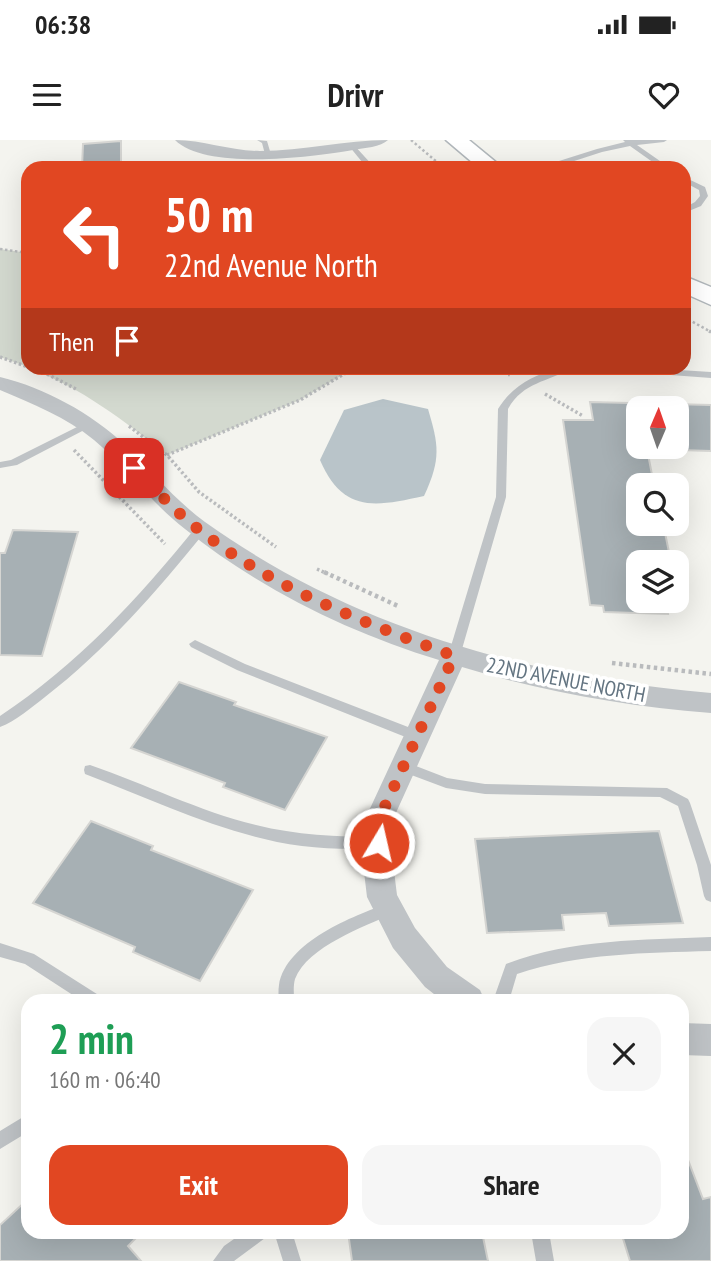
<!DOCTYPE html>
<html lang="en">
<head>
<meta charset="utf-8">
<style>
  body { margin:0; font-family:"PT Sans Narrow",sans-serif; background:#f6f6f6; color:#222; height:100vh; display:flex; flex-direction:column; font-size:26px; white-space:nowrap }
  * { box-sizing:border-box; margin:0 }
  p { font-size:23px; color:#767676 }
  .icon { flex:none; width:38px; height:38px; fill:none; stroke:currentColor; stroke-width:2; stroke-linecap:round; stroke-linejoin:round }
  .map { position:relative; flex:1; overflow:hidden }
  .panel { position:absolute; left:21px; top:854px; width:668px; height:245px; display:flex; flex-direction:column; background:#fff; border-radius:21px; box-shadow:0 7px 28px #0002 }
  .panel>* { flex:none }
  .top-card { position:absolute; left:21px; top:21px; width:670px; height:214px; border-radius:21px; box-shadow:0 7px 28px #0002; background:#e14722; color:#fff; overflow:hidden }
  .needle { width:46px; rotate:2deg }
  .tools { position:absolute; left:626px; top:256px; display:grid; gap:14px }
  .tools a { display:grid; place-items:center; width:63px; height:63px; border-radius:14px; background:#fff; box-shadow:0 7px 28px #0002; font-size:35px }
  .pin { position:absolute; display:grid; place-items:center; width:60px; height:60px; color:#fff; margin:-30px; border-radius:14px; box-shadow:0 4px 10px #0006 }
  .me { position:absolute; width:77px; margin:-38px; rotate:9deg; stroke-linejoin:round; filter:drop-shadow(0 0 5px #0008) }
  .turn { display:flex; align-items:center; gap:24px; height:147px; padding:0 28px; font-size:32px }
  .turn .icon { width:91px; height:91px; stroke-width:2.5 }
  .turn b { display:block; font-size:49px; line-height:60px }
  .then { display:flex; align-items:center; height:66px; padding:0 28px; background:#0003; gap:14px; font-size:26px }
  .round { display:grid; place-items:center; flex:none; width:74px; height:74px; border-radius:21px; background:#f6f6f6 }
  .summary { display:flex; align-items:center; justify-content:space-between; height:119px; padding:0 28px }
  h1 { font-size:42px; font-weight:700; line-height:52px; color:#1e9e55 }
  .button { display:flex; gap:14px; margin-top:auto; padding:14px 28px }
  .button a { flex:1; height:80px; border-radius:21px; background:#e14722; color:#fff; font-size:28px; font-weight:700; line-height:80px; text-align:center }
  .button a+a { background:#f6f6f6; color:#222 }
  .status { display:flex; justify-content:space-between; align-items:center; height:49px; padding:0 35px; background:#fff; direction:ltr }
  .status svg { height:19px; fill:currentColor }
  header { display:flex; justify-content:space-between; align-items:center; height:91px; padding:0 28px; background:#fff; font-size:32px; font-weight:700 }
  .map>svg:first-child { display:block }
  .green { fill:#d3d9cf }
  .water { fill:#b9c4c9 }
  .building { fill:#a7b0b4; stroke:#d5d5d2; stroke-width:2; fill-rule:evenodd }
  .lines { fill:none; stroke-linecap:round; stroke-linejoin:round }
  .secondary-casing { stroke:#b1b7bb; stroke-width:3 }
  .path-far2 { stroke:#b9bbbd; stroke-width:2.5; stroke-dasharray:2.5 2.5; stroke-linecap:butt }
  .path-far1 { stroke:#b9bbbd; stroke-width:3.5; stroke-dasharray:2.5 2.5; stroke-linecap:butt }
  .path { stroke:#b9bbbd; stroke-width:4.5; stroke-dasharray:3.5 3.5; stroke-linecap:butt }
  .lane { fill:#bfc3c6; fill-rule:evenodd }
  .street { fill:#bfc3c6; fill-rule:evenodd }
  .secondary { fill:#fff; fill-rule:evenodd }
  .route { stroke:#e14722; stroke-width:12; stroke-dasharray:0 21.6 }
  .labels { text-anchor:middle; stroke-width:7; stroke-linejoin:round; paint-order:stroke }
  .street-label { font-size:21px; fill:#637481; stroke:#fff }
</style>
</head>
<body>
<div class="status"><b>06:38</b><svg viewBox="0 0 49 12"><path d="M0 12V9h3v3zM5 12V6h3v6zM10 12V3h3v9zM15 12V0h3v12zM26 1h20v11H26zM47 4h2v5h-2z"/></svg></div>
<header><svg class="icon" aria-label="menu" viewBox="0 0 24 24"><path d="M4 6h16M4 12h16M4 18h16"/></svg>Drivr<svg class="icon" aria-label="heart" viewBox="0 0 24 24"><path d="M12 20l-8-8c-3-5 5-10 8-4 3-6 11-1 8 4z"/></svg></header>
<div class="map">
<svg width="711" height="1121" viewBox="0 0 711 1121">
  <rect width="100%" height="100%" fill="#f4f4ef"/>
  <path class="green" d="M0 109 28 113V227L0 217Z
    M29 228H354L300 260 167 315C123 280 82 248 29 228Z"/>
  <path class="water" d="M383 259 428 269C439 306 441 319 424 356 374 367 343 373 320 320L344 270Z"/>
  <path class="building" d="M121 1V25L82 28 83 4Z
    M590 262 711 265V311L647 309 654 345H639V383H663L671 422H639V460H677V452L681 468 667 467 668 474 604 472 603 466 590 465 563 280H593ZM639 268H677V306H639Z
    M13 390 78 392 42 516 0 515V413H5Z
    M179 542 236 562 234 565 327 597 285 670 223 647 225 643 131 608Z
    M91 681 153 706 151 710 253 750 200 841 133 812 135 807 33 763Z
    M659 691 683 783 609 786 606 773 562 775 564 790 487 793 475 699Z
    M682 1012H685L703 1059 711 1057V1121H630L621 1092H682Z
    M28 1059V1092H142L128 1106 141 1121H0V1085Z
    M348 1092H482L488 1121H352Z"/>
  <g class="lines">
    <g class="secondary-casing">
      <path id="secondary" d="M446 0H469L503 28H479Z
        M684 136 711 147V165L684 153Z"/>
    </g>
    <path class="path-far2" d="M411 0 444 28
      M0 109 28 113
      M684 177 711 192"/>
    <path class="path-far1" d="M709 191 711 192
      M0 217 28 227
      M495 228 510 235
      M47 234 76 249
      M545 254 583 276
      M129 286 167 315 199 352 276 407
      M74 310 165 404
      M167 315 300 260 354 228
      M317 429 328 434"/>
    <path class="path" d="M324 432 398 466
      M612 523 711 534"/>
    <path class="lane" d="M257 0 267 1 272 18H266L262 3Z
      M623 0H667L664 2 637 5 670 28H661L630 6 602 12 565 24V28H557L559 21 597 9 625 2Z
      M349 4H353L375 28H367L349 6Z
      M684 37 705 47 708 56 701 66 684 73V68L695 62 700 56 699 50 684 42Z
      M558 228H571C547 243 524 241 508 269L506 357 460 516 458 519H450L448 516 496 357 498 269C513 245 533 236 558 228Z
      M612 228H647L711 232V238L617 231Z
      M87 282 92 285 90 287 17 325 0 328V322L11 320Z
      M200 386 204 387 205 390 204 393C156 452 106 510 45 557 32 567 16 581 0 587V576C77 525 138 459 196 387Z
      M195 500 245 524 421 592 423 596 421 600H413L237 530 191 507 189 504Z
      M403 621 447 638 485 644 667 648 688 659 690 663 711 725V762L706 760 704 756 697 725 678 666 660 657 485 654 446 648 398 630 397 626 398 622Z
      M90 625C146 644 198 671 256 685 296 695 337 697 378 697L383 699 385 703 383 707 378 709C344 709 310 709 277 702 210 688 148 658 85 634L84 630 85 626Z
      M389 763 394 765 396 769 394 773C364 787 308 806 295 839 293 846 294 854 294 861H278C279 856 278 850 279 845 286 802 353 776 389 763Z
      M711 797V811C645 813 580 813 517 834L509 861H493L506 824C571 799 642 800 711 797Z
      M0 803 34 814 100 856 103 861H82L25 824 0 817Z
      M28 974V992L0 1009V991Z
      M244 1092H268L265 1098 234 1121H213L224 1106Z
      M274 1092H292L301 1121H283Z
      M531 1092H549L554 1121H536Z"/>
    <path class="street" d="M175 0C204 0 230 11 260 11 303 11 345 0 388 0 381 7 364 8 353 10 313 17 206 31 175 0Z
      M0 237C45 248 91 273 125 305 151 331 175 360 205 382 355 489 529 537 711 553V573C626 566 544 552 462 527L395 675 392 715 397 755 415 788 447 827 480 850 485 861H443L425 847 393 808 367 757 362 715 367 675 439 520C349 493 258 448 185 389 151 363 126 327 94 300 66 277 33 264 0 250Z
      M682 883 711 884V916L682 915Z"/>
    <use href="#secondary" class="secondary"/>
  </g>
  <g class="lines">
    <path class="route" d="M134 328C153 347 171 367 192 384 268 447 363 482 454 516L381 675 379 703"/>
  </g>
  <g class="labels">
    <g class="street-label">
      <text transform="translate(566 540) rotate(11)" y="7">22ND AVENUE NORTH</text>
    </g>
  </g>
</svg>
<div class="tools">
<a><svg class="needle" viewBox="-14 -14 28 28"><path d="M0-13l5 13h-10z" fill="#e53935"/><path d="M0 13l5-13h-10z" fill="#767676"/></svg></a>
<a><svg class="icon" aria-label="search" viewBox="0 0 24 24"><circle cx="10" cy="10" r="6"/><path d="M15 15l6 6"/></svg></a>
<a><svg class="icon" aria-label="layers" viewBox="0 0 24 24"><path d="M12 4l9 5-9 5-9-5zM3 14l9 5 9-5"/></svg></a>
</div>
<div class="pin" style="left:134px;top:328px;background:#d93025"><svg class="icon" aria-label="arrive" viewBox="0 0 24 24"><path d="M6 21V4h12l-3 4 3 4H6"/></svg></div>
<svg class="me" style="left:379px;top:703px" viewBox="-20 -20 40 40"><circle r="17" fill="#e14722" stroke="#fff" stroke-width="3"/><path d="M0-11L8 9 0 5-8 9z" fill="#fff"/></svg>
<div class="top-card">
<div class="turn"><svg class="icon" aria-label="left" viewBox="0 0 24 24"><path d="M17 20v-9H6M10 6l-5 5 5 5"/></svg><div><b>50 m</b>22nd Avenue North</div></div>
<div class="then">Then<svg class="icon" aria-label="arrive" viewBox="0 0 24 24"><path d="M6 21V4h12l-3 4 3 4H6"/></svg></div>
</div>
<section class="panel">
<div class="summary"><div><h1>2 min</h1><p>160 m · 06:40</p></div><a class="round"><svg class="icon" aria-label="close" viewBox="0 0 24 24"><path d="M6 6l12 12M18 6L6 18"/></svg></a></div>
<div class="button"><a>Exit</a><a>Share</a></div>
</section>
</div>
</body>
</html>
